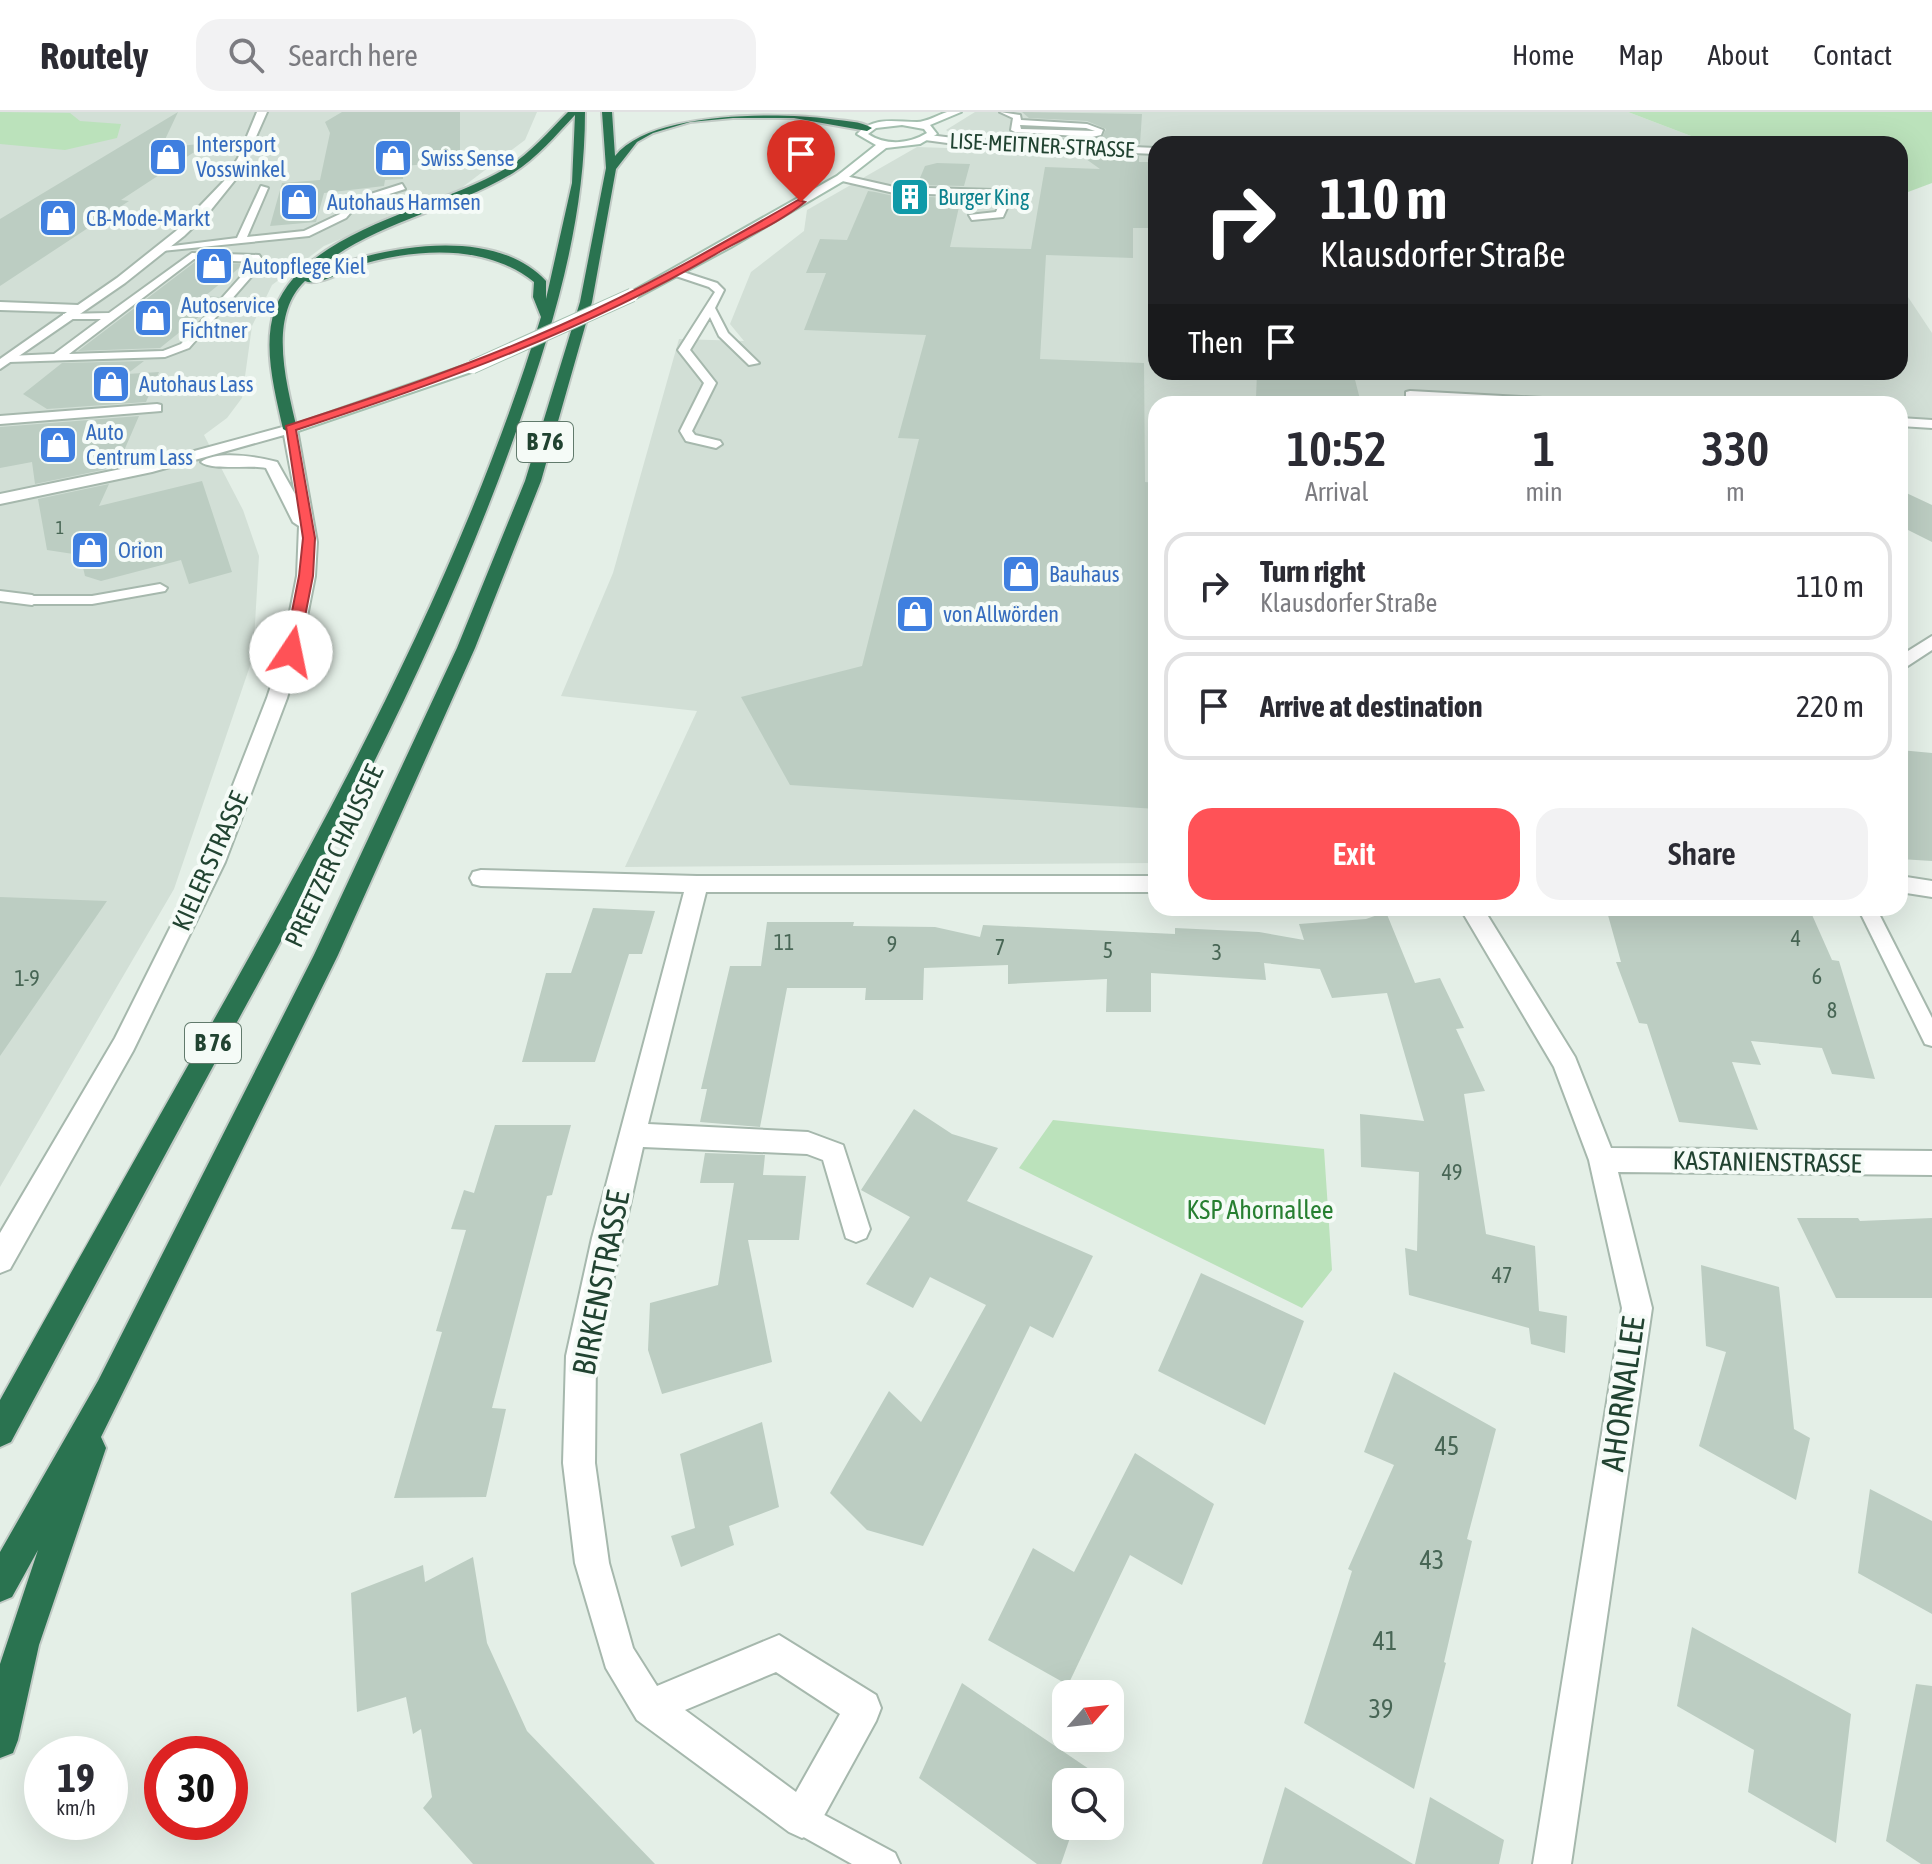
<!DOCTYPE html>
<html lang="en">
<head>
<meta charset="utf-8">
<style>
  body { margin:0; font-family:"Asap Condensed",sans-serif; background:#f2f2f3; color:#2b2b33; height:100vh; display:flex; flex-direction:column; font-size:30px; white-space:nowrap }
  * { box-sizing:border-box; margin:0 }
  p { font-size:26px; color:#7c7c81 }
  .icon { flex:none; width:44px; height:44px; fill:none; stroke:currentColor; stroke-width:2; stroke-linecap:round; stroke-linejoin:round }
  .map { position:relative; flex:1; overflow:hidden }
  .side { position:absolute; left:1148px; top:284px; width:760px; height:520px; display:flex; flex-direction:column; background:#fff; border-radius:24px; box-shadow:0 8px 32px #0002 }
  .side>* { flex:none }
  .top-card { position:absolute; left:1148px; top:24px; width:760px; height:244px; border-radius:24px; box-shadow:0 8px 32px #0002; background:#202124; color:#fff; overflow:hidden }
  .needle { width:52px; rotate:62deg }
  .controls { position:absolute; left:1052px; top:1568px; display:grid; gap:16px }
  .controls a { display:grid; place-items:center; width:72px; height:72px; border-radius:16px; background:#fff; box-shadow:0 8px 32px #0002; font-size:40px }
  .speed { position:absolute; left:24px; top:1624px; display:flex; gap:16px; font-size:40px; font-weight:700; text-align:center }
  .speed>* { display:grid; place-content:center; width:104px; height:104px; border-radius:50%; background:#fff; box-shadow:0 8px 32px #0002; line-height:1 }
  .speed small { font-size:20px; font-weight:400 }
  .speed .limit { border:12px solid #d22; background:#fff; color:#111 }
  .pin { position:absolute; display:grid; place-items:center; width:68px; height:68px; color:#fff; margin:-82px -34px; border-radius:50% 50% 50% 0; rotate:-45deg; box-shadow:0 0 8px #0007 }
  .pin .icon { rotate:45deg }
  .me { position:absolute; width:88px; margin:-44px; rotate:11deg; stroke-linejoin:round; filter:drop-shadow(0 0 6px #0008) }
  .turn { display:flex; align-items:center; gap:28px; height:168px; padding:0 40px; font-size:36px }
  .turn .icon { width:104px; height:104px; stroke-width:2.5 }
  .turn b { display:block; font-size:56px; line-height:68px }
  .then { display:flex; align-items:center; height:76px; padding:0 40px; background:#0003; gap:16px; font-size:30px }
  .eta { display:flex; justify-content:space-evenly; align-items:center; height:136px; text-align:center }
  .eta b { font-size:48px; font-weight:600; line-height:56px }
  .action { display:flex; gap:16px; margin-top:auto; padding:16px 40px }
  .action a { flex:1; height:92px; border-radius:24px; background:#ff5257; color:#fff; font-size:32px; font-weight:600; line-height:92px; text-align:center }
  .action a+a { background:#f2f2f3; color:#2b2b33 }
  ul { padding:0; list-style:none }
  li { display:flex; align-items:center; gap:24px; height:108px; margin:0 16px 12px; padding:0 24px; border:4px solid #e1e1e2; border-radius:24px }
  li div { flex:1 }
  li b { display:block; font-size:30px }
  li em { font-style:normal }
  header { display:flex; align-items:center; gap:48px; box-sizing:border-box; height:112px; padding:0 40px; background:#fff; border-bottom:2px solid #e1e1e2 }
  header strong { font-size:38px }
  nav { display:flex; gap:44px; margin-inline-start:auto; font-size:28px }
  .search { width:560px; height:72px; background:#f2f2f3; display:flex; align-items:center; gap:20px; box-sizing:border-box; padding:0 28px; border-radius:24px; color:#7c7c81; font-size:30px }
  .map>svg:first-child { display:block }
  .built { fill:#d2dfd6 }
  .green { fill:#bbe2bb }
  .building { fill:#bccdc2 }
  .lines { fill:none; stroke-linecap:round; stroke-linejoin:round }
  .lane-casing { stroke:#a6b8ad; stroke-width:4 }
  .street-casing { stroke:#a6b8ad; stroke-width:4 }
  .secondary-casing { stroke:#a4bfaf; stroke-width:4 }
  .highway-casing { stroke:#c1cac5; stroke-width:4 }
  .lane { fill:#fff; fill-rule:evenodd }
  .street { fill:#fff; fill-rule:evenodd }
  .secondary { fill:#fff; fill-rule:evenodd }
  .highway { fill:#2a7350; fill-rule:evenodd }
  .secondary-bridge-casing { stroke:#a4bfaf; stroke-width:15; stroke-linecap:butt }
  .secondary-bridge { stroke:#fff; stroke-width:13 }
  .route { fill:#ff5257; stroke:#a63539; stroke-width:2 }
  .labels { text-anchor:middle; stroke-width:8; stroke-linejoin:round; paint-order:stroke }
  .far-number-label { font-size:18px; fill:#486655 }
  .far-shop-label { font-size:22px; fill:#366cbe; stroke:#f5fbf7; text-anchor:start }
  .far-street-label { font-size:22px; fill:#214331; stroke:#f5fbf7 }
  .far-culture-label { font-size:22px; fill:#0d838f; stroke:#f5fbf7; text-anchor:start }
  .number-label { font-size:22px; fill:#486655 }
  .shield { fill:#f5fbf7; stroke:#617a6c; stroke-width:2 }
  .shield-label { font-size:24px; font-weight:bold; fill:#214331 }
  .street-label { font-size:26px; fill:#214331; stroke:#f5fbf7 }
  .park-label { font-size:26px; fill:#277f31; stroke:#f5fbf7 }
  .near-number-label { font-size:26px; fill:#486655 }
  .near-street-label { font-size:32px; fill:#214331; stroke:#f5fbf7 }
</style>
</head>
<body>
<header>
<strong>Routely</strong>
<div class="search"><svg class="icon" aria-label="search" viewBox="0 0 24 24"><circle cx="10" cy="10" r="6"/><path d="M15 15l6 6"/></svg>Search here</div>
<nav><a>Home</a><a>Map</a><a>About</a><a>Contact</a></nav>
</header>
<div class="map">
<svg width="1932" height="1752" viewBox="0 0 1932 1752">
  <rect width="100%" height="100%" fill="#e4efe7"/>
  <path class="built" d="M0 0H537L525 28 460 77 324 134 272 173 252 214 242 286 227 306 204 323 243 398 259 444 253 545 174 777 0 1075Z
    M975 0H1628L1712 32H1156V260H1900V173L1932 221V316L1900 315V292H1156V751L625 755 697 599 561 584 613 461 679 227 744 229 730 212 751 160 804 119 807 98 917 35 947 36 955 25 946 18Z"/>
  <path class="green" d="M0 0 70 1 80 9 121 12 117 26 65 38 0 32Z
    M1628 0H1932V71L1900 83V32H1712Z
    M1053 1008 1324 1037 1332 1158 1302 1196 1019 1056Z"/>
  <path class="building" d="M178 0 161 36 208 31 121 88 129 89 0 174V107Z
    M342 0H460V49L404 54 403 67 385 68 384 74 324 81 316 110 270 114 282 71 320 68 330 21 325 10Z
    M1022 0 1142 2 1140 32 1061 29 1057 26H1102L1106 17 1087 9 1029 6Z
    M1079 42 1139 44V50H1151L1150 116H1133V146L1046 143 1040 247 1144 251 1145 370 1156 371V697L790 673 741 585 862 554 919 327 898 326 926 223 804 218 826 161H806L820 127 847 128 868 79 875 80 894 84 961 86 950 135 1031 137 1045 55 1100 57Z
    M937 51 970 52 964 74 917 73 925 54Z
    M195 150 244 152 205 184 219 185 206 199 160 236 78 239Z
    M144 249 127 262 159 260 146 290 47 297 23 282 62 251Z
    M1257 260H1353L1361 291 1256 286Z
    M139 304 117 355 35 372 32 350 0 356V315Z
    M202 369 232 460 189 472 181 448 101 469 85 464 80 443 47 438 38 387 109 372 99 394Z
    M1900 378 1932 393V430L1900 414Z
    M1900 638 1932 641V749L1900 747Z
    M0 785 107 789 0 944Z
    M593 796 655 799 642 842H629L595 950H522L546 861H571Z
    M1606 796H1809L1832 848 1839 849 1875 967 1832 962 1822 936 1751 929 1761 953 1732 950 1758 1018 1679 1010 1647 912 1639 911 1616 850H1621Z
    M1386 800 1415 871 1440 866 1464 916 1456 917 1485 979 1464 982 1486 1122 1535 1134 1539 1199 1567 1204 1565 1241 1531 1232 1529 1216 1409 1183 1405 1136 1417 1139 1419 1060 1361 1055 1360 1002 1424 1009 1387 881 1332 886 1320 857 1264 851 1266 868 1151 861V900H1106L1107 867 1008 872V853L924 856 923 888H865L866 876H787L760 1015 700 1010 707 977H701L730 854H761L767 810H854L853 814 935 815 980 825 983 813 1175 822V816L1259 820 1304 828 1299 812 1366 807Z
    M914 997 952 1022 998 1036 967 1089 1093 1144 1053 1226 1030 1214 923 1434 867 1418 830 1381 889 1279 921 1310 986 1193 930 1165 913 1196 866 1172 910 1105 861 1078Z
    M495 1013H571L552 1083 547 1084 492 1296 506 1297 486 1385 394 1386 442 1220 436 1219 466 1118 451 1117 464 1078 474 1081Z
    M705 1041 765 1043 763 1063 806 1064 799 1128H748L772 1250 662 1282 648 1238 650 1191 718 1173 734 1071H700Z
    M1797 1106H1858L1860 1109 1932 1106V1186H1836Z
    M1701 1153 1779 1175 1794 1317 1810 1326 1796 1388 1699 1334 1726 1240 1706 1234Z
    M1201 1161 1304 1209 1265 1313 1158 1259Z
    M1394 1260 1496 1317 1467 1427 1472 1429 1444 1550 1446 1551 1414 1677 1304 1611 1352 1459 1348 1457 1394 1353 1364 1340Z
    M762 1310 779 1395 729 1414 734 1433 681 1455 671 1424 695 1416 680 1342Z
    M1135 1341 1214 1392 1182 1473 1130 1443 1068 1573 988 1528 1033 1436 1074 1460Z
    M1870 1377 1932 1409V1502L1858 1461Z
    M473 1445 487 1531 527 1619 655 1752H473L423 1696 432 1685 421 1617 413 1622 406 1585 357 1600 351 1481 423 1453 425 1470Z
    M1692 1515 1851 1602 1836 1731 1748 1680 1754 1638 1677 1594Z
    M962 1571 1092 1659 1089 1670H1066V1714H1074L1061 1752H1037L919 1666Z
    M1916 1572 1932 1574V1752H1921L1886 1729Z
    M1285 1675 1413 1752H1262Z
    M1430 1685 1504 1728 1499 1752H1415Z"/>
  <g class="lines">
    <g class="lane-casing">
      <path id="lane" d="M1000 0 1020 3 1021 8 1087 12 1103 18 1101 23 1092 25 1015 20 1011 18 1013 6ZM1020 13 1086 16 1095 19 1021 17Z
        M841 63 894 75 994 78 1011 87 1003 105 972 108 969 103 996 100 1001 88 992 84 894 81 838 68Z
        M402 72 405 77 358 92 346 106 309 124 162 139 157 136 237 126 261 74 268 76 247 125 304 119 340 102 352 88Z
        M192 141 259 143 264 150 189 236 165 245 9 250 3 247 9 244 54 242 101 207H67L63 206V202L109 201ZM194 147 254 150 181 232 163 239 69 242Z
        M677 158 717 171 724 178 715 196 728 221 759 251 749 253 719 224 710 205 690 238 716 271 692 319 695 323 720 329 722 332 716 336 686 329 680 319 704 271 678 238 715 180 709 175 673 163 672 161Z
        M1410 279 1580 288 1586 292H1513L1406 286V280Z
        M157 292 161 293V299L0 312V304Z
        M1900 306 1932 308V316L1900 314Z
        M160 472 167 476 165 479 92 492H32L25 488 32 484H92Z
        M1858 796H1876L1932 906V934L1925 932Z
        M802 1691 895 1741 900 1752H852L791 1718 786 1707 791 1696Z"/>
    </g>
    <g class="street-casing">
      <path id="street" d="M257 0H267L239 63 210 99 184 124 125 171 0 257V247L67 200 0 198V190L78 193 117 166 176 119 224 69 238 46Z
        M929 23 970 28 1156 36V42L970 34 925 28Z
        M290 313 297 317 317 430 315 464 300 540 287 586 225 750 133 939 10 1157 0 1161V1121L115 926 203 750 267 586 282 540 297 464 299 414 293 410 266 356C249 352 212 359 201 350 217 338 259 345 277 350L295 382 284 323 152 360 0 392V382L150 351Z
        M0 479 32 483 41 488 32 493 0 489Z
        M1932 524V538L1900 559V544Z
        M481 758 697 764H1156V780H706L648 1012 808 1020 843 1033 870 1117 866 1126 856 1130 846 1126 823 1048 807 1042 643 1035 596 1244 595 1351 609 1451 633 1536 657 1574 779 1523 876 1583 881 1596 876 1609 815 1720 802 1726 789 1720 637 1608 606 1556 575 1451 563 1351 566 1244 592 1126 684 780 481 774 473 772 470 766 473 760ZM776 1560 840 1602 796 1680 685 1598Z
        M1900 764 1932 769V785L1900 780Z
        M1460 796H1483L1575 945 1611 1036 1932 1039V1063L1618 1060 1652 1196 1571 1752H1533L1622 1196 1589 1048 1554 955Z"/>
    </g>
    <g class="secondary-casing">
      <path id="secondary" d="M947 0H961L930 13 937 22 920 32 886 36 845 68 731 135 636 186 626 183 837 64 876 33 857 22C875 4 894 10 917 10 926 10 938 3 947 0ZM902 13 924 17 927 21C909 32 886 34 868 22L876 16Z
        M472 251 479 255 477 258 295 320H285L283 317Z"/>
    </g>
    <g class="highway-casing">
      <path id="highway" d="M568 0H585C585 109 554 212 518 314 445 522 343 717 237 910 161 1050 86 1190 11 1330L0 1335V1288C67 1167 135 1047 203 927 334 696 463 460 541 205L533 185 534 170C486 132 419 136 363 152 348 157 318 175 305 169 267 205 287 273 297 317L290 321 283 317C275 280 262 234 275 197 305 117 438 97 505 57 529 43 548 20 568 0ZM575 3 572 71 546 187V169C492 111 375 135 311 163 367 111 449 100 513 61 537 46 555 24 575 3Z
        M602 0H612L615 44C650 0 774 0 830 7 844 9 861 9 872 16L867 19 794 6H733L690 10 653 21 637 30 616 57 592 190 541 369 475 536 338 843 101 1325 106 1336 39 1533 18 1628 13 1641 0 1646V1552L38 1438 12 1485 0 1490V1440L98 1269 314 843 457 536 525 369 580 190 606 56Z"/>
    </g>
    <use href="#lane" class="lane"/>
    <use href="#street" class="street"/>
    <use href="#secondary" class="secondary"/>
    <use href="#highway" class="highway"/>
    <g class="secondary-bridge-casing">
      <path id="secondary-bridge" d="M472 255 632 183"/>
    </g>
    <use href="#secondary-bridge" class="secondary-bridge"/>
  </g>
  <path class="route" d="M798 88 805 90C780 110 748 124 721 139 588 217 443 270 296 318L315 426 313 464 298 540 286 543 284 540 299 464 303 426 286 314C379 284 471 253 561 213 643 177 720 133 798 88Z"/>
  <defs>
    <g id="shop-square" transform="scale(2)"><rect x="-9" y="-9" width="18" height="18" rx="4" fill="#3f7fe0" stroke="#f5fbf7"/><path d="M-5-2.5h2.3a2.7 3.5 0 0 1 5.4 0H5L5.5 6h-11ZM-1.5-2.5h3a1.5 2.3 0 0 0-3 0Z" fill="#fff"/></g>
    <g id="building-square" transform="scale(2)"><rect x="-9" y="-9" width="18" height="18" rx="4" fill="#0f9aa8" stroke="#f5fbf7"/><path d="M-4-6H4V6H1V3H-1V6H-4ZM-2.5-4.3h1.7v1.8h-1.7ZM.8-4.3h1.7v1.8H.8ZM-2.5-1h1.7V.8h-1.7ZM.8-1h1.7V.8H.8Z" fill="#fff"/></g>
  </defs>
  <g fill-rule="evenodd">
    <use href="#shop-square" x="168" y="45"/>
    <use href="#shop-square" x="393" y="46"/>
    <use href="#building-square" x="910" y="85"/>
    <use href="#shop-square" x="299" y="90"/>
    <use href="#shop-square" x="58" y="106"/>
    <use href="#shop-square" x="214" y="154"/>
    <use href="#shop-square" x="153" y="206"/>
    <use href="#shop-square" x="111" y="272"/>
    <use href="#shop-square" x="58" y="333"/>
    <use href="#shop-square" x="90" y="438"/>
    <use href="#shop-square" x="1021" y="462"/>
    <use href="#shop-square" x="915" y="502"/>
  </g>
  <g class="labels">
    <g class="far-number-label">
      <text x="60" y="422">1</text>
    </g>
    <g class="far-shop-label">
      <text x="196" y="40">Intersport<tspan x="196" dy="25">Vosswinkel</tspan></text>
      <text x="421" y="54">Swiss Sense</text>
      <text x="327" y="98">Autohaus Harmsen</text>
      <text x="86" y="114">CB-Mode-Markt</text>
      <text x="242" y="162">Autopflege Kiel</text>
      <text x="181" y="201">Autoservice<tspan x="181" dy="25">Fichtner</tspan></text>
      <text x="139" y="280">Autohaus Lass</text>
      <text x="86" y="328">Auto<tspan x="86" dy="25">Centrum Lass</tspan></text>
      <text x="118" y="446">Orion</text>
      <text x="1049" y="470">Bauhaus</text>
      <text x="943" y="510">von Allwörden</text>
    </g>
    <g class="far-street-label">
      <text transform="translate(1042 33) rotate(3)" y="8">LISE-MEITNER-STRASSE</text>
    </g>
    <g class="far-culture-label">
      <text x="938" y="93">Burger King</text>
    </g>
    <g class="number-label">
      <text x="1796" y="834">4</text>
      <text x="784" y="838">11</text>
      <text x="892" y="840">9</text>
      <text x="1000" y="843">7</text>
      <text x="1108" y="846">5</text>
      <text x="1217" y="848">3</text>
      <text x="1817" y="872">6</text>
      <text x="27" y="874">1-9</text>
      <text x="1832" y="906">8</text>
      <text x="1452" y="1068">49</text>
      <text x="1502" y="1171">47</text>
    </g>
    <g class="shield">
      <rect x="517" y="310" width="56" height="40" rx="6"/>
      <rect x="185" y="911" width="56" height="40" rx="6"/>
    </g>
    <g class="shield-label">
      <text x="545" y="338">B 76</text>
      <text x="213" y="939">B 76</text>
    </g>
    <g class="street-label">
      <text transform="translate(334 744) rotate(-65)" y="9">PREETZER CHAUSSEE</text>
      <text transform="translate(210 749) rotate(-66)" y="9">KIELER STRASSE</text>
      <text transform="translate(1767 1050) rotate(1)" y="9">KASTANIENSTRASSE</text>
    </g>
    <g class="park-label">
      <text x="1260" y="1107">KSP Ahornallee</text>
    </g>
    <g class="near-number-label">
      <text x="1447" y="1343">45</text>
      <text x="1432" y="1457">43</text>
      <text x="1385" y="1538">41</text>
      <text x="1381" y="1606">39</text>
    </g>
    <g class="near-street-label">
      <text transform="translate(601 1171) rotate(-79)" y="11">BIRKENSTRASSE</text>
      <text transform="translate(1623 1282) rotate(-82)" y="11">AHORNALLEE</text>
    </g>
  </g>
</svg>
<div class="controls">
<a><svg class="needle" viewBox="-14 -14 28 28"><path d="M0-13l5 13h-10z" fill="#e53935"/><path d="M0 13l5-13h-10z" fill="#7c7c81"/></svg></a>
<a><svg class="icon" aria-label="search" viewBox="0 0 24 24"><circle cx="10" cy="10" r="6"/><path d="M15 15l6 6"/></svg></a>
</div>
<div class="speed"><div>19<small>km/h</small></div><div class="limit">30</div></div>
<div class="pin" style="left:801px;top:90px;background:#d93025"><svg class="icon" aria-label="arrive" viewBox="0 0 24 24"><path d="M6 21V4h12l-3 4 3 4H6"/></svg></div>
<svg class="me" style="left:291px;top:540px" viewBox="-20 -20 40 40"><circle r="19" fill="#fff"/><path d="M0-13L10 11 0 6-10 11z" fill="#ff5257"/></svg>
<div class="top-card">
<div class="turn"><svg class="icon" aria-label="right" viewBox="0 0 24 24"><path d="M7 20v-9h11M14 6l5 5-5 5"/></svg><div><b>110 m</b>Klausdorfer Straße</div></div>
<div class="then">Then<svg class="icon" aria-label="arrive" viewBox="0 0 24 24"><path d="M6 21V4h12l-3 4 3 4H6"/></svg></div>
</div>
<section class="side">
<div class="eta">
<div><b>10:52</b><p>Arrival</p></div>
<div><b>1</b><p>min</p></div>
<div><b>330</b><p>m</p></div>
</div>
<ul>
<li><svg class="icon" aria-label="right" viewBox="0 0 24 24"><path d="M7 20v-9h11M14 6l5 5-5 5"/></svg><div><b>Turn right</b><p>Klausdorfer Straße</p></div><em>110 m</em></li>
<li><svg class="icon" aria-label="arrive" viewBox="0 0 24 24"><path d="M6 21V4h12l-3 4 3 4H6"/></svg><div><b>Arrive at destination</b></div><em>220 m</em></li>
</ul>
<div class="action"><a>Exit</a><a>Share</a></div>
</section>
</div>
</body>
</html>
